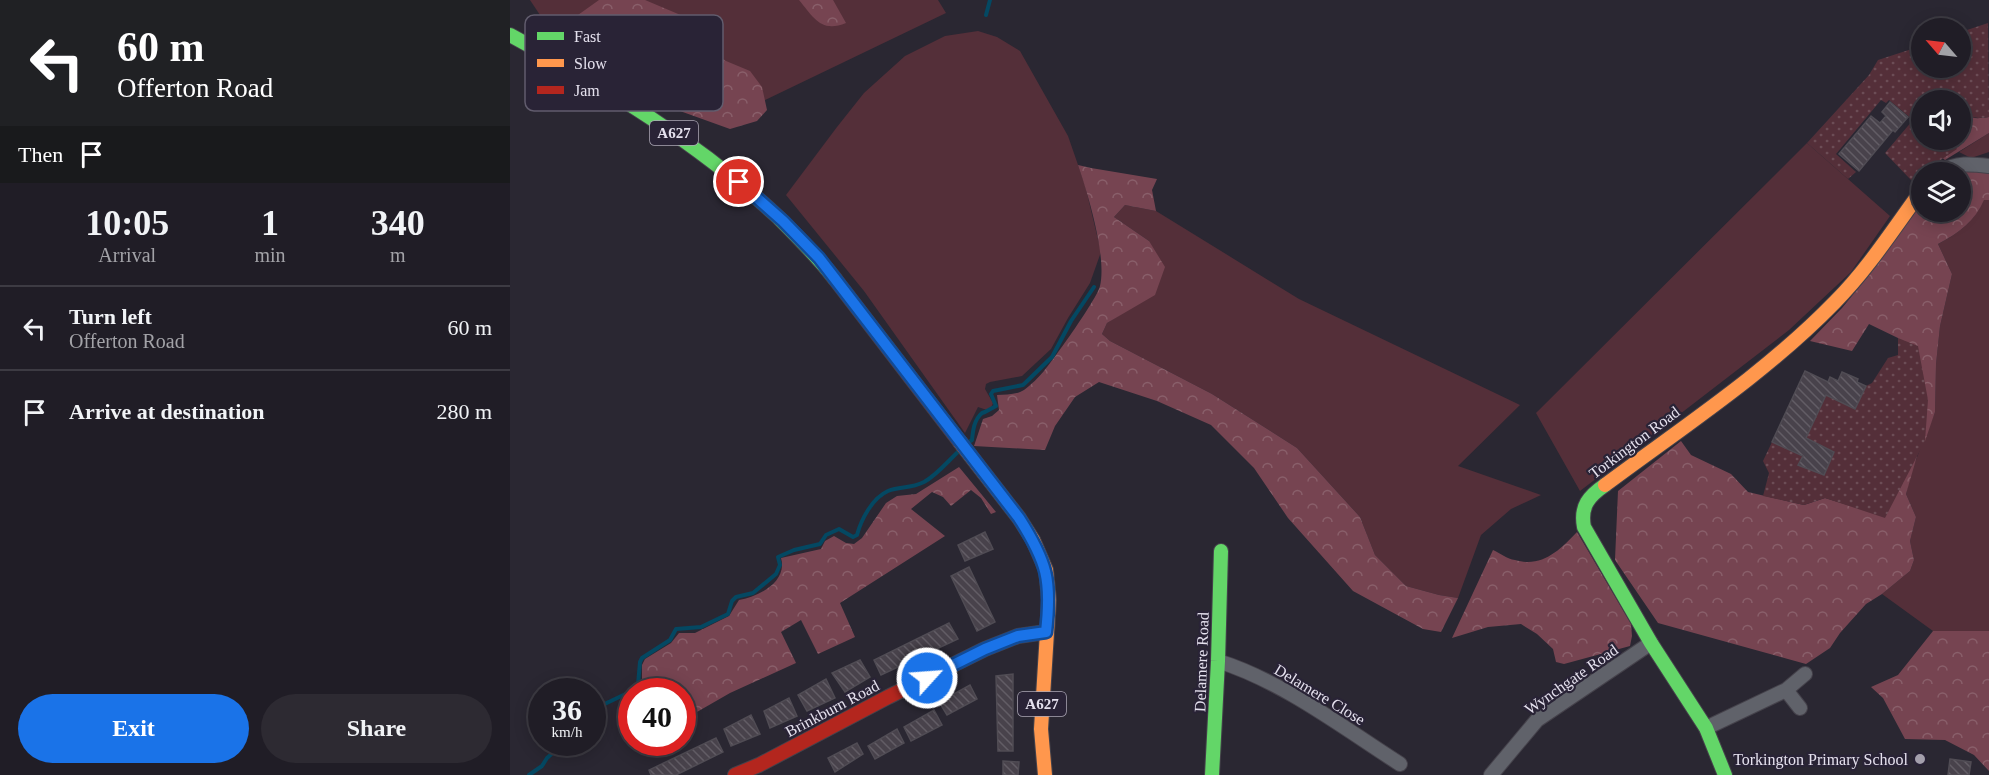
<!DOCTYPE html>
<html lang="en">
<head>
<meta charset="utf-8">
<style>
  body { margin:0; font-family:Georgia,serif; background:#2d2a32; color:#f1f3f6; height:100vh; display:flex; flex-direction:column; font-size:22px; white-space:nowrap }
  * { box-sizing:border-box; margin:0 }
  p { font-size:20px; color:#a2a2a7 }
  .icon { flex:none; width:33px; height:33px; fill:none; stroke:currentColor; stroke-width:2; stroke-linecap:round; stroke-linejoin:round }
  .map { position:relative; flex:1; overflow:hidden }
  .sheet { display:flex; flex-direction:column; background:#201d26; width:510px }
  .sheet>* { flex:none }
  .hud { background:#202124; color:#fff; overflow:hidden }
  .needle { width:39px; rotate:298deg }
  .buttons { position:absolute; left:1401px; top:18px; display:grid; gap:12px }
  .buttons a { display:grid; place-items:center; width:60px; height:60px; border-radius:50%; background:#201d26; box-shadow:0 3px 15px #0003,0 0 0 2px #3d3b43; font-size:30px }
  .speed { position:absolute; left:18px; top:678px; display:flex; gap:12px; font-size:30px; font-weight:700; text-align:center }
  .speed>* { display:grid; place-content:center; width:78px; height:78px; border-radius:50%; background:#201d26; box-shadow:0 3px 15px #0003,0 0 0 2px #3d3b43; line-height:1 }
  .speed small { font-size:15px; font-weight:400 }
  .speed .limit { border:9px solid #d22; background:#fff; color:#111 }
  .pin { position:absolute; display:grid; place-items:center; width:51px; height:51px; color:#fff; margin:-26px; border:3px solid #fff; border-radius:50%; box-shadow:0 2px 6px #0007 }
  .me { position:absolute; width:66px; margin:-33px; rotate:64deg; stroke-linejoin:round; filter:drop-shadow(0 0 4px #0008) }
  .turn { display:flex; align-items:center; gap:21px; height:126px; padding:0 18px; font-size:27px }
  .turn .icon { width:78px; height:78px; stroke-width:2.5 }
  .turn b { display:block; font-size:42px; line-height:51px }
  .then { display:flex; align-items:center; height:57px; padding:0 18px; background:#0003; gap:12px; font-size:22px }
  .eta { display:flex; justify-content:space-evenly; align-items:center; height:102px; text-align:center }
  .eta b { font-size:36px; font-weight:800; line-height:42px }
  .cta { display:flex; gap:12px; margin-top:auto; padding:12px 18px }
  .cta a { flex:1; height:69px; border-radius:36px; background:#1a73e8; color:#fff; font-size:24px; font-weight:800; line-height:69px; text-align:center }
  .cta a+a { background:#2d2a32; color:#f1f3f6 }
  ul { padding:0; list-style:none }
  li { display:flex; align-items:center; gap:18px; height:84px; padding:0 18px; border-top:2px solid #3d3b43 }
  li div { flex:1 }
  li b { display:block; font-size:22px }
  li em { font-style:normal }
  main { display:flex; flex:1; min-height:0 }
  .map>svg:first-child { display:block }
  .grass { fill:#542f39 }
  .forest { fill:url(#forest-crowns) }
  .park { fill:url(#park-dots) }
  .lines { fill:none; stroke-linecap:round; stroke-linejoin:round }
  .stream { stroke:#044862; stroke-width:4 }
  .building { fill:url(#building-back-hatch); stroke:#504c54; stroke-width:1.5 }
  .street-casing { stroke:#45424b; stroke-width:16 }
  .fast-casing { stroke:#45424b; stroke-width:16 }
  .slow-casing { stroke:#45424b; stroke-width:16 }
  .jam-casing { stroke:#45424b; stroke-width:16 }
  .street { stroke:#60626a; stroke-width:14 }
  .fast { stroke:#63d668; stroke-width:14 }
  .slow { stroke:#ff974d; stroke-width:14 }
  .jam { stroke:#b3261e; stroke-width:14 }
  .route-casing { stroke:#114b97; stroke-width:15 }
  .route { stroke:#1a73e8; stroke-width:10 }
  .poi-dot { fill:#a4a0ac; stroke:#292336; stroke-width:2 }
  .labels { text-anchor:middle; stroke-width:4.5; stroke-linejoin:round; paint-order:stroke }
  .shield { fill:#292336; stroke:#ada8b7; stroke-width:1.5 }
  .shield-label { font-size:15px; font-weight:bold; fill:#e5e1ee }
  .street-label { font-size:16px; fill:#e5e1ee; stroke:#292336 }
  .poi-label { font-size:16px; fill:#e5e1ee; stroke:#292336; text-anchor:end }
  .key { fill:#292336; stroke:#615c6d; stroke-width:1.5 }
  .key-label { font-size:16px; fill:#e5e1ee }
</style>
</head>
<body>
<main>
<section class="sheet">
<div class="hud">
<div class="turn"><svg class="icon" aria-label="left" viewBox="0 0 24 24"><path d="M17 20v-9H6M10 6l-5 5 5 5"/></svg><div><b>60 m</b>Offerton Road</div></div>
<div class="then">Then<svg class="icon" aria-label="arrive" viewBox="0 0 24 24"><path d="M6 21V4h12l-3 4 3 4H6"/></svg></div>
</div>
<div class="eta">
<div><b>10:05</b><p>Arrival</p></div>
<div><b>1</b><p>min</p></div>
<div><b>340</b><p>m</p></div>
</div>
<ul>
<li><svg class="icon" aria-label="left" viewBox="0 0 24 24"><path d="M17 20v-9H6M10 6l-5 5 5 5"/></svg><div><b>Turn left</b><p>Offerton Road</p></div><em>60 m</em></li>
<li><svg class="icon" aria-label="arrive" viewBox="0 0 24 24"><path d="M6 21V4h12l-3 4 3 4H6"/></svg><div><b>Arrive at destination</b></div><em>280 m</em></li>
</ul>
<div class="cta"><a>Exit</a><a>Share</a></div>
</section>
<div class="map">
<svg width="1479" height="775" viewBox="0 0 1479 775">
  <defs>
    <pattern id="forest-crowns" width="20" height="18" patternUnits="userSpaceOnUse" patternTransform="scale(1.5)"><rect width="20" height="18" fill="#764451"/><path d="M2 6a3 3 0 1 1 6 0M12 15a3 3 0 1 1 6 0" fill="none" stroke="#895f6a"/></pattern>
    <pattern id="park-dots" width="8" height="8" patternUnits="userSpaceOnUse" patternTransform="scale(1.5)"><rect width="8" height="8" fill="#542f39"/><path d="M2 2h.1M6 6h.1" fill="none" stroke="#6c4d56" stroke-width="1.8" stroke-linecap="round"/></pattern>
    <pattern id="building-back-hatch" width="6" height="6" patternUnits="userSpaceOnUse" patternTransform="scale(1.5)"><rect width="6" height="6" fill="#48424b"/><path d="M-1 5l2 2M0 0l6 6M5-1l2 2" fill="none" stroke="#625d65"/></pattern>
  </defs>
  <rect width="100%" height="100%" fill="#2a2732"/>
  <path class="grass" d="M20 0H428L436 13 251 102 52 48Z
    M468 31 487 37 510 51 558 136 575 185 591 252 580 283 558 318 541 349 512 376 480 382 476 384 475 389 483 403 481 408 477 410 468 407 455 433 354 291 276 195 327 127 354 93 395 56 435 36Z
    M1479 133V152L1461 158 1449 152Z
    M1297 143 1380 216 1341 272 1279 330 1070 491 1026 413Z
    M1474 199 1479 200V631H1423L1372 594 1400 571 1404 560 1400 541 1406 517 1396 494 1401 472 1425 412 1426 364 1430 326 1442 274 1428 244C1449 233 1465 221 1474 199Z
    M615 205 646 211 789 299 1010 405 948 466 1031 495 1001 509 971 535 948 598 929 595 896 586 865 555 850 517 787 448 702 394 600 341 592 334 597 323 619 309 639 241 604 217Z"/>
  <path class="forest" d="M89 0H135L180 19 198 49 216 61 240 71 252 87 257 110 247 121 220 129 170 111 81 64 46 39 68 15Z
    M289 0H323L336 23C311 33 304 18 289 0Z
    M1450 101C1460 118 1459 120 1479 117V133L1435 160 1430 156 1439 140H1450Z
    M568 165 581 168 647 179 642 190 646 211 615 205 604 217 639 241 655 267 645 295 597 323 592 334 600 341 702 394 787 448 850 517 865 555 896 586 929 595 948 598 931 632 913 629 843 591 778 518 744 468 701 425 647 401 589 382 565 397 545 426 535 450 464 446 473 419 482 416 489 410 487 395C496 394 506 395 514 390 521 385 529 377 534 371 544 359 587 299 590 286 597 257 578 194 568 165Z
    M1454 169 1479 172V200H1474C1465 221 1449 233 1428 244L1442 274 1430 326 1426 364 1425 412 1415 441 1407 435 1388 356V338L1359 324 1342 351 1300 341 1332 308 1360 274 1411 199 1412 212H1450V172H1446Z
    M1171 441 1181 455 1221 474 1238 492 1294 505 1315 498 1341 506 1407 456 1396 494 1406 517 1400 541 1404 560 1400 571 1372 594 1356 604 1330 633 1320 648 1296 664 1148 623 1105 560 1108 491Z
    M449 467 486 512 481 514 471 498 461 490 441 506 433 497 422 492 401 509 435 536 330 603 345 637 308 654 291 620 271 632 286 663 220 693 173 720 172 692 129 691 132 684V665L135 659 161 643 169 633H185L219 616 229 600C248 597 278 582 271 558L311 549 315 541 324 536 336 543 344 544 352 538 376 503 387 496 406 494Z
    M1067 532 1121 624 1122 636 1120 646 1054 664 1046 662 1043 649 1027 634 1011 624 978 627 942 638 983 550C990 553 997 559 1005 560 1032 568 1050 550 1067 532Z
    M1423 631H1479V771L1464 755 1435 740 1395 739 1373 698 1361 687 1388 675Z"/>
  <path class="park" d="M1478 23 1479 117C1458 120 1459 116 1449 99L1412 100V140H1442L1447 149 1401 180 1375 153 1403 120 1379 100 1376 103 1371 100 1326 154 1346 172 1338 179 1297 143 1359 75 1368 60 1411 46 1412 68H1450L1451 32Z
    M1388 338 1408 346 1418 400 1415 441 1375 518 1315 498 1294 505 1253 496 1259 473 1253 461 1262 442 1293 456 1289 465 1314 475 1324 452 1296 438 1316 395 1345 409 1356 386 1362 383 1378 358 1388 355Z"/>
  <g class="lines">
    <path class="stream" d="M476 15 480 0
      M459 442 462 440C463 430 464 420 472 413L475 412 486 406 481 394 483 391 513 385 542 357 561 321 584 287
      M82 710 124 690 128 685 130 662 132 658 160 640 166 629 191 627 218 614 222 601 226 597 243 593 266 574 270 565 268 557 284 550 310 544 316 535 329 529 343 537 347 535C351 520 362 498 378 491 390 486 400 489 414 482 427 475 438 461 449 451
      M19 775 32 766 37 758 55 742"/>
  </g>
  <path class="building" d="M1380 102 1398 117 1385 132 1383 130 1349 171 1329 154 1361 116 1370 123 1376 116 1372 112Z
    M1295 371 1318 382 1320 377 1328 381 1332 372 1348 379 1347 382 1356 386 1345 409 1316 395 1296 438 1324 452 1314 475 1288 465 1293 456 1262 442Z
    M475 532 483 549 455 561 448 545Z
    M459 567 485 622 467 631 441 576Z
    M439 623 448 639 371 675 364 660Z
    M350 660 360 677 335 692 322 673Z
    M503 674V751H488L486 676Z
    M316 679 325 698 297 711 288 695Z
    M460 685 467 699 437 715 429 702Z
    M279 698 287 716 260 728 254 711Z
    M424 710 432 725 401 741 394 727Z
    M241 715 250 734 221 746 214 729Z
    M387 729 394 743 365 759 358 746Z
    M206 738 213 752 166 775H141L139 770Z
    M347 743 353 754 325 772 318 758Z
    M1440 759 1461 762 1459 775H1438Z
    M493 761 509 762 508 775H493Z"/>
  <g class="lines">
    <g class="street-casing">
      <path id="street" d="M1431 172C1446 162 1462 164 1479 166
        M708 661C774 682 832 727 890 764
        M1276 690 1290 708
        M1196 728 1276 690 1295 674
        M981 775 1027 720 1141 643"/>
    </g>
    <g class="fast-casing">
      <path id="fast" d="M0 35C97 88 188 142 269 218 289 238 308 257 325 279
        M1095 485C1079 496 1070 506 1074 527L1141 643 1196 728 1215 775
        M702 775 708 661 711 551"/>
    </g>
    <g class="slow-casing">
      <path id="slow" d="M450 442 509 518 523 540 536 570 539 600 531 729 535 775
        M1095 485C1173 427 1257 372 1325 302 1358 269 1384 228 1412 190"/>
    </g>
    <g class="jam-casing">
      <path id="jam" d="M325 279 450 442
        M225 775 249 765 378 697 475 649 508 636 536 632"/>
    </g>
    <use href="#street" class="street"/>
    <use href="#fast" class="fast"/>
    <use href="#slow" class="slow"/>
    <use href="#jam" class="jam"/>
  </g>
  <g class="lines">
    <g class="route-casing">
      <path id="route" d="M229 182 273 221 309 258 509 518C537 562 542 580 536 632L508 636 475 649 417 678"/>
    </g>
    <use href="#route" class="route"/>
  </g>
  <circle class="poi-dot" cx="1410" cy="759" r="6"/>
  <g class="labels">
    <g class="shield">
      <rect x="140" y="121" width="48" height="24" rx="4.5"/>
      <rect x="508" y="692" width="48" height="24" rx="4.5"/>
    </g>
    <g class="shield-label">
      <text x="164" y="138">A627</text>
      <text x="532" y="709">A627</text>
    </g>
    <g class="street-label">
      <text transform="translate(1124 442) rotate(-37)" y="6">Torkington Road</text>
      <text transform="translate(691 662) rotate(-88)" y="6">Delamere Road</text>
      <text transform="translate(1061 679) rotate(-35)" y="6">Wynchgate Road</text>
      <text transform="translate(810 694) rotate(31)" y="6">Delamere Close</text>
      <text transform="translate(322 708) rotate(-28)" y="6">Brinkburn Road</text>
    </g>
    <g class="poi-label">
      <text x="1398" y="765">Torkington Primary School</text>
    </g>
  </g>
  <rect x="15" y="15" width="198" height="96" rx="9" class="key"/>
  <rect x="27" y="32" width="27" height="8" fill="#63d668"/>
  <rect x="27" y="59" width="27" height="8" fill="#ff974d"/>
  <rect x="27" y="86" width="27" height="8" fill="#b3261e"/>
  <g class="key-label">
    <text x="64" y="42">Fast</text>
    <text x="64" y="69">Slow</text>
    <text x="64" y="96">Jam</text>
  </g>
</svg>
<div class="buttons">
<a><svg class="needle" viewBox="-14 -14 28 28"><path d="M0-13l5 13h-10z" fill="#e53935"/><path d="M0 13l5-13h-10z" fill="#a2a2a7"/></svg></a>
<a><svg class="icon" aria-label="sound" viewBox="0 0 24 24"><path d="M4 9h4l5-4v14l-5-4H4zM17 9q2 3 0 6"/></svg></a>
<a><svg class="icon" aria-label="layers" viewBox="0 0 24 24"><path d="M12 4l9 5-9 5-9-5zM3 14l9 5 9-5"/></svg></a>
</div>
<div class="speed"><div>36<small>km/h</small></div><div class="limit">40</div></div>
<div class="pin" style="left:229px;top:182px;background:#d93025"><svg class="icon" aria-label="arrive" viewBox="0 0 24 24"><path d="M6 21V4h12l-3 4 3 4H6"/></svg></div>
<svg class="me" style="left:417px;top:678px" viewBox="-20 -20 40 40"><circle r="17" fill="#1a73e8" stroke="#fff" stroke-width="3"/><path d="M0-11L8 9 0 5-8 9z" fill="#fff"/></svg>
</div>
</main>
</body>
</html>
